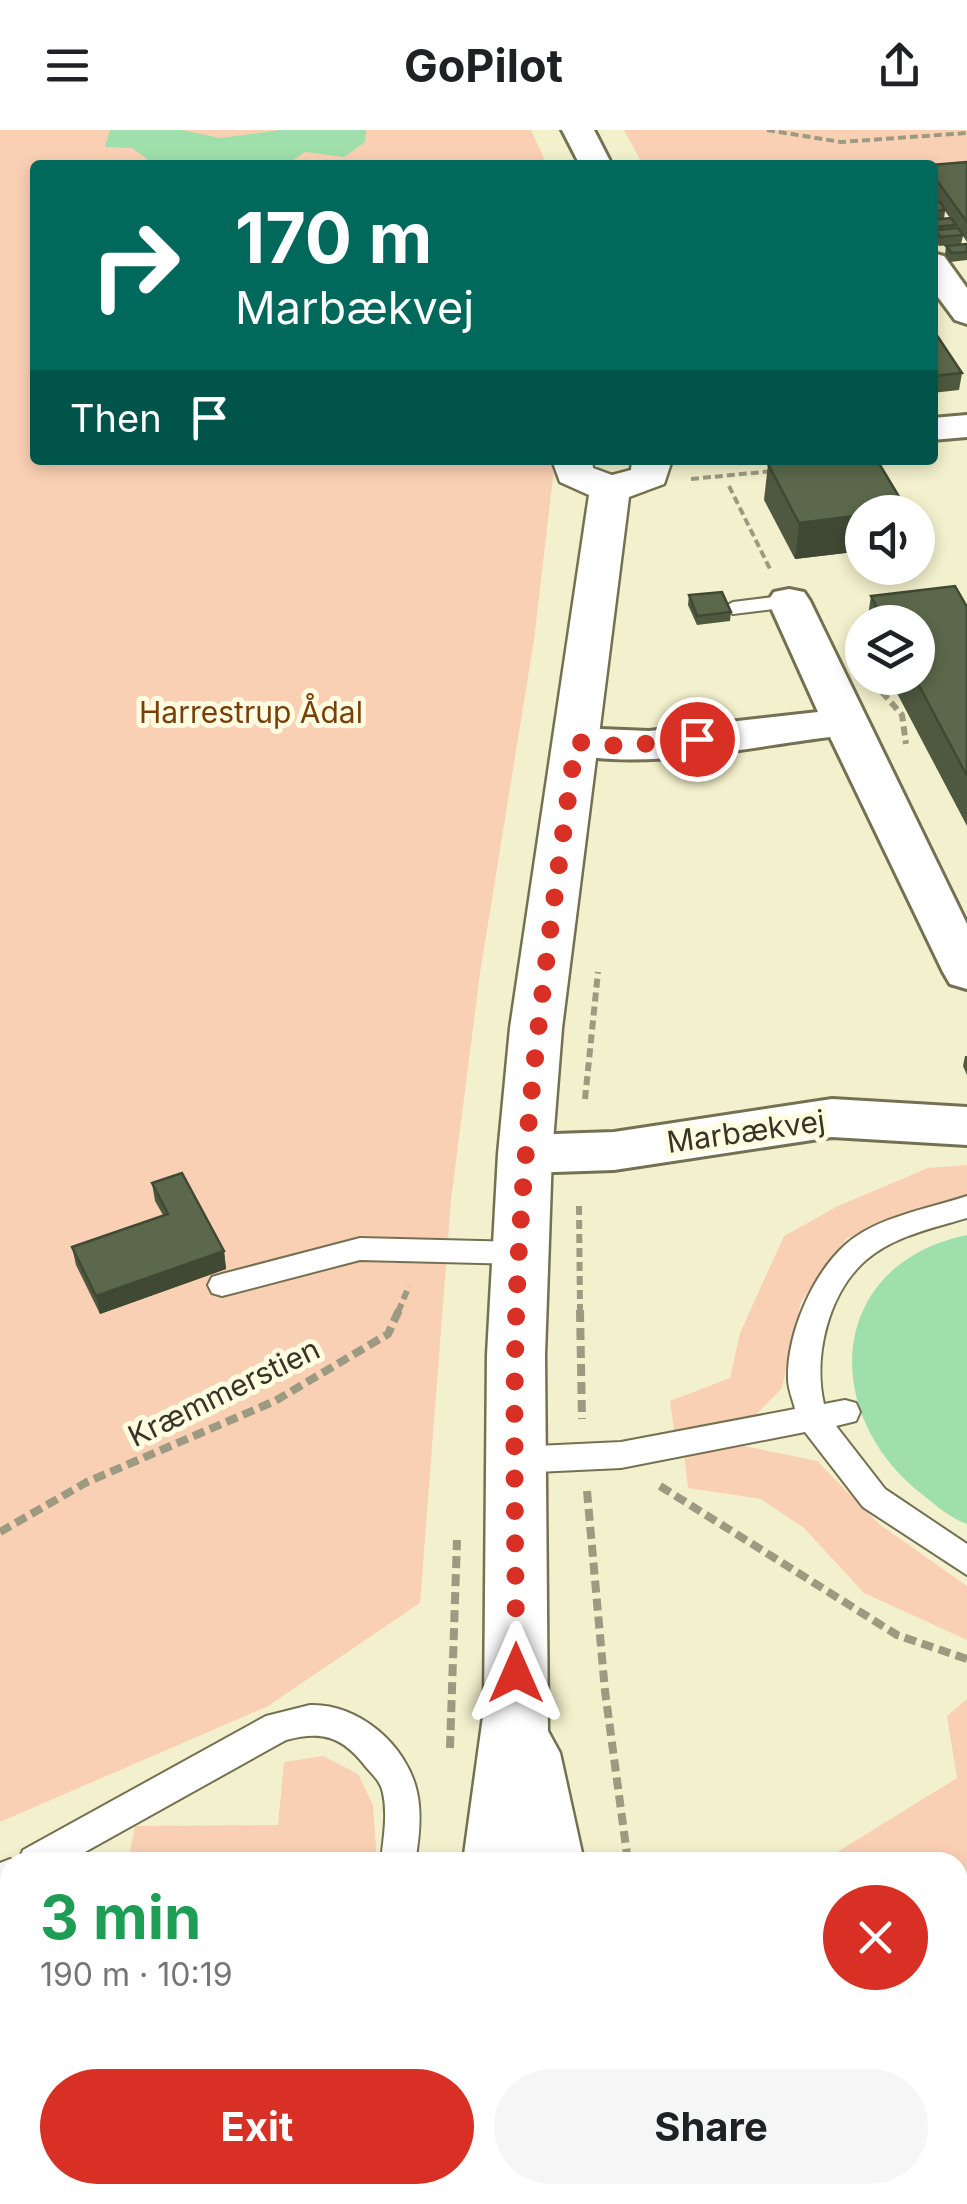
<!DOCTYPE html>
<html lang="en">
<head>
<meta charset="utf-8">
<style>
  body { margin:0; font-family:Inter,sans-serif; background:#f6f6f6; color:#202124; height:100vh; display:flex; flex-direction:column; font-size:38px; white-space:nowrap }
  * { box-sizing:border-box; margin:0 }
  p { font-size:32px; color:#757577 }
  .icon { flex:none; width:55px; height:55px; fill:none; stroke:currentColor; stroke-width:2; stroke-linecap:round; stroke-linejoin:round }
  .map { position:relative; flex:1; overflow:hidden }
  .side { position:absolute; left:0px; top:1722px; width:968px; height:352px; display:flex; flex-direction:column; background:#fff; border-radius:30px 30px 0 0; box-shadow:0 5px 15px #0003 }
  .side>* { flex:none }
  .guide { position:absolute; left:30px; top:30px; width:908px; height:305px; border-radius:10px; box-shadow:0 5px 15px #0003; background:#00695c; color:#fff; overflow:hidden }
  .fabs { position:absolute; left:845px; top:365px; display:grid; gap:20px }
  .fabs a { display:grid; place-items:center; width:90px; height:90px; border-radius:50%; background:#fff; box-shadow:0 5px 15px #0003; font-size:50px }
  .pin { position:absolute; display:grid; place-items:center; width:85px; height:85px; color:#fff; margin:-42px; border:5px solid #fff; border-radius:50%; box-shadow:0 2px 10px #0007 }
  .me { position:absolute; width:110px; margin:-55px; rotate:0deg; stroke-linejoin:round; filter:drop-shadow(0 0 8px #0008) }
  .turn { display:flex; align-items:center; gap:35px; height:210px; padding:0 40px; font-size:45px }
  .turn .icon { width:130px; height:130px; stroke-width:2.5 }
  .turn b { display:block; font-size:70px; line-height:85px }
  .then { display:flex; align-items:center; height:95px; padding:0 40px; background:#0003; gap:20px; font-size:38px }
  .round { display:grid; place-items:center; flex:none; width:105px; height:105px; border-radius:52px; background:#f6f6f6 }
  .summary { display:flex; align-items:center; justify-content:space-between; height:170px; padding:0 40px }
  h1 { font-size:60px; font-weight:700; line-height:75px; color:#1e9e55 }
  .cta { display:flex; gap:20px; margin-top:auto; padding:20px 40px }
  .cta a { flex:1; height:115px; border-radius:60px; background:#d93025; color:#fff; font-size:40px; font-weight:700; line-height:115px; text-align:center }
  .cta a+a { background:#f6f6f6; color:#202124 }
  header { display:flex; justify-content:space-between; align-items:center; height:130px; padding:0 40px; background:#fff; font-size:45px; font-weight:700 }
  .map>svg:first-child { display:block }
  .green { fill:#fad0b4 }
  .water { fill:#9edfac }
  .lines { fill:none; stroke-linecap:round; stroke-linejoin:round }
  .lane-casing { stroke:#747152; stroke-width:4 }
  .street-casing { stroke:#747152; stroke-width:6 }
  .secondary-casing { stroke:#747152; stroke-width:5 }
  .path-far2 { stroke:#9c9a81; stroke-width:4; stroke-dasharray:8 4; stroke-linecap:butt }
  .path-far1 { stroke:#9c9a81; stroke-width:6; stroke-dasharray:9 5; stroke-linecap:butt }
  .path { stroke:#9c9a81; stroke-width:8; stroke-dasharray:12 6; stroke-linecap:butt }
  .lane { fill:#fff; fill-rule:evenodd }
  .street { fill:#fff; fill-rule:evenodd }
  .secondary { fill:#fff; fill-rule:evenodd }
  .wall { fill:#4e5940 }
  .shaded-wall { fill:#404934 }
  .building { fill:#5b684b; stroke:#404934; stroke-width:2.5 }
  .route { stroke:#d93025; stroke-width:18; stroke-dasharray:0 32.4 }
  .labels { text-anchor:middle; stroke-width:10; stroke-linejoin:round; paint-order:stroke }
  .park-label { font-size:30px; fill:#793e09; stroke:#fffde1 }
  .street-label { font-size:30px; fill:#363527; stroke:#fffde1 }
</style>
</head>
<body>
<header><svg class="icon" aria-label="menu" viewBox="0 0 24 24"><path d="M4 6h16M4 12h16M4 18h16"/></svg>GoPilot<svg class="icon" aria-label="share" viewBox="0 0 24 24"><path d="M12 15V3M7 8l5-5 5 5M5 13v7h14v-7"/></svg></header>
<div class="map">
<svg width="967" height="2074" viewBox="0 0 967 2074">
  <rect width="100%" height="100%" fill="#f3f0cd"/>
  <path class="green" d="M0 0H531L547 35H35V330H555L534 510 480 843 451 1070 420 1473 268 1576 0 1692Z
    M624 0H967V38L933 41 932 35H643Z
    M967 1035V1068L950 1069 847 1108 801 1172 782 1258 746 1295 674 1300 670 1271 730 1248 740 1203 784 1106 838 1076 928 1038Z
    M744 1316 817 1331 879 1394 967 1456V1510L864 1463 804 1398 761 1369 688 1358 684 1324Z
    M967 1569V1951H958V1732H821L957 1648 947 1586Z
    M323 1626 358 1644 373 1675 377 1732H128L135 1696 278 1695 284 1632Z
    M0 1777H10V1873L0 1872Z"/>
  <path class="water" d="M110 0H182L220 8 281 0H366L365 12 344 27 305 22 286 35H176L153 33 132 18 105 17Z
    M967 1105V1394C950 1388 937 1376 923 1365 819 1285 826 1134 967 1105Z"/>
  <g class="lines">
    <g class="lane-casing">
      <path id="lane" d="M789 465 797 466 800 471 797 476 733 484 722 478 733 472Z
        M967 1066V1088C933 1098 894 1106 866 1130 828 1163 813 1227 824 1274L845 1270 856 1273 860 1282 856 1291 836 1296 885 1359 967 1414V1445L863 1377 805 1302 621 1338 515 1343 504 1339 500 1330 504 1321 515 1317 621 1312 795 1279C793 1270 788 1259 788 1249 787 1204 812 1145 845 1115 876 1087 928 1079 967 1066Z
        M360 1108 519 1112 529 1115 533 1123 529 1131 519 1134 360 1130 222 1166 212 1163 208 1155 212 1147 222 1144Z
        M310 1575C358 1573 407 1615 417 1662 422 1685 419 1710 415 1732H381C383 1710 388 1685 383 1663 381 1652 373 1645 366 1637 343 1607 323 1600 286 1610L67 1732H10V1765L0 1769V1733L10 1729 18 1732 23 1720 266 1586Z
        M0 1882H10V1918H0Z"/>
    </g>
    <g class="street-casing">
      <path id="street" d="M562 0H594L612 35H580Z
        M932 123 944 126 967 158V194L955 190 932 159Z
        M967 285V307L932 310V288Z
        M789 459 804 462 810 471 967 794V859L950 854 943 842 830 607C747 617 641 642 560 622L554 612 560 602 576 598 649 601 818 582 768 471 774 462Z
        M832 969 967 977V1015L832 1007 614 1040 525 1043 507 1038 499 1024 507 1010 525 1005 614 1002Z"/>
    </g>
    <g class="secondary-casing">
      <path id="secondary" d="M552 330H592L593 338 612 345 631 340 632 330H672L664 354 629 367 562 898 552 1024 545 1225 548 1601 560 1623 584 1732H463L484 1579 487 1225 498 1024 510 898 589 365 560 352Z
        M958 2022H967V2074H925L922 2065H958Z
        M252 2065H713L710 2074H248Z"/>
    </g>
    <path class="path-far2" d="M767 0 841 12 967 3
      M691 349 773 341
      M729 356 771 441"/>
    <path class="path-far1" d="M882 562 902 585 906 614
      M585 969 598 842
      M579 1076 580 1182
      M398 1182 409 1156"/>
    <path class="path" d="M580 1180 582 1289
      M660 1356 897 1505 967 1529
      M587 1361 605 1561 628 1732
      M0 1402 87 1352 275 1271 388 1204 399 1180
      M450 1618 457 1410
      M958 1983H967
      M0 1996 10 1995"/>
    <use href="#lane" class="lane"/>
    <use href="#street" class="street"/>
    <use href="#secondary" class="secondary"/>
  </g>
  <path class="wall" d="M967 32V112L963 106 961 114 939 116 934 109 935 106H932V90L950 88 945 81 944 89H932V73H939L932 64V35Z
    M967 114V130L950 132 945 124 946 116Z
    M932 198 962 243 959 260 932 263Z
    M768 334 862 382V421L795 429 764 370Z
    M689 465 731 482 730 491 697 495 688 475Z
    M871 466 967 477V696L889 548H918V492H867Z
    M965 926H967V945L963 936Z
    M152 1053 224 1121 226 1139 100 1184 76 1135 72 1117 163 1085 155 1071Z"/>
  <path class="shaded-wall" d="M862 385V421L795 429 799 393Z
    M224 1121 226 1139 100 1184 96 1166Z"/>
  <path class="building" d="M967 32V92L932 44V35Z
    M940 72 945 80 932 81V73Z
    M951 88 956 95 933 97 932 96V90Z
    M958 98 963 105 940 107 936 100Z
    M967 114V122L952 123 946 116Z
    M932 198 962 243 932 246Z
    M802 330H877L907 380 887 382H862V385L799 393 768 334Z
    M955 456 967 477V646L915 548H918V492H885L871 466Z
    M722 462 731 482 697 486 689 465Z
    M182 1043 224 1121 96 1166 72 1117 168 1084 152 1053Z"/>
  <g class="lines">
    <path class="route" d="M516 1543C516 1401 511 1259 519 1118 529 948 552 781 576 612L620 616 697 609"/>
  </g>
  <g class="labels">
    <g class="park-label">
      <text x="251" y="593">Harrestrup Ådal</text>
    </g>
    <g class="street-label">
      <text transform="translate(746 1002) rotate(-8)" y="10">Marbækvej</text>
      <text transform="translate(224 1263) rotate(-26)" y="10">Kræmmerstien</text>
    </g>
  </g>
</svg>
<div class="fabs">
<a><svg class="icon" aria-label="sound" viewBox="0 0 24 24"><path d="M4 9h4l5-4v14l-5-4H4zM17 9q2 3 0 6"/></svg></a>
<a><svg class="icon" aria-label="layers" viewBox="0 0 24 24"><path d="M12 4l9 5-9 5-9-5zM3 14l9 5 9-5"/></svg></a>
</div>
<div class="pin" style="left:697px;top:609px;background:#d93025"><svg class="icon" aria-label="arrive" viewBox="0 0 24 24"><path d="M6 21V4h12l-3 4 3 4H6"/></svg></div>
<svg class="me" style="left:516px;top:1543px" viewBox="-20 -20 40 40"><path d="M0-17L14 15 0 8-14 15z" fill="#d93025" stroke="#fff" stroke-width="4"/></svg>
<div class="guide">
<div class="turn"><svg class="icon" aria-label="right" viewBox="0 0 24 24"><path d="M7 20v-9h11M14 6l5 5-5 5"/></svg><div><b>170 m</b>Marbækvej</div></div>
<div class="then">Then<svg class="icon" aria-label="arrive" viewBox="0 0 24 24"><path d="M6 21V4h12l-3 4 3 4H6"/></svg></div>
</div>
<section class="side">
<div class="summary"><div><h1>3 min</h1><p>190 m · 10:19</p></div><a class="round" style="background:#d93025;color:#fff"><svg class="icon" aria-label="close" viewBox="0 0 24 24"><path d="M6 6l12 12M18 6L6 18"/></svg></a></div>
<div class="cta"><a>Exit</a><a>Share</a></div>
</section>
</div>
</body>
</html>
